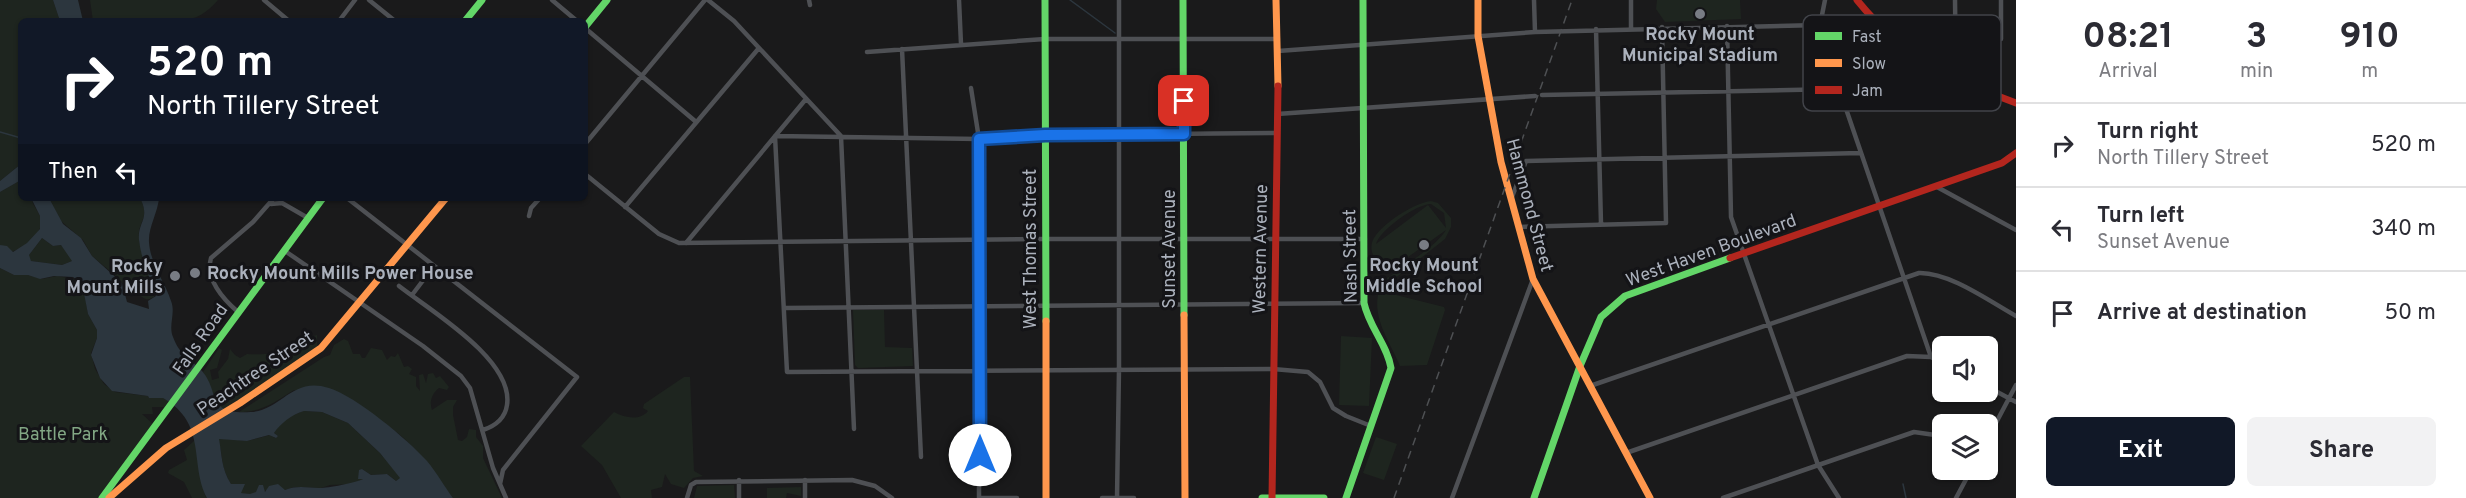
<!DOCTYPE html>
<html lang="en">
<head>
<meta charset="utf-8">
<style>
  body { margin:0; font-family:Overpass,sans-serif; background:#f2f2f3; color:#2b2b33; height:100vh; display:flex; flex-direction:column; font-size:22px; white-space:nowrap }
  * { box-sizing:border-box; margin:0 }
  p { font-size:20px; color:#7c7c81 }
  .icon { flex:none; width:33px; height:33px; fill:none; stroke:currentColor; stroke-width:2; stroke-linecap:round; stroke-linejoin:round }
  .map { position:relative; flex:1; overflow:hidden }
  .sheet { display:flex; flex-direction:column; background:#fff; width:450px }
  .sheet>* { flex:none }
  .banner { position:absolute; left:18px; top:18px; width:570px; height:183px; border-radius:9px; box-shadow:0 2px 4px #0004; background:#111827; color:#fff; overflow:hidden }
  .tools { position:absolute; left:1932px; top:336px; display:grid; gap:12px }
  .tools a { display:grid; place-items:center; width:66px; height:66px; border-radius:9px; background:#fff; box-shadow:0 2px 4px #0004; font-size:30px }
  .pin { position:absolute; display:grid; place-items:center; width:51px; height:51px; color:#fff; margin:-26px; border-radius:12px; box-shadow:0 3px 9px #0006 }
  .me { position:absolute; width:66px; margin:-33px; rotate:0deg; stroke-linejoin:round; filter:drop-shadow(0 0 4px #0008) }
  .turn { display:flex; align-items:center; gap:21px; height:126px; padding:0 30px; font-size:27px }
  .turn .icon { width:78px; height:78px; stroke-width:2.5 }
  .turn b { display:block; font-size:42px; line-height:51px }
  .then { display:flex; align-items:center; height:57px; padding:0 30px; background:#0003; gap:12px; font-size:22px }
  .eta { display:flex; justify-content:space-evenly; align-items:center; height:102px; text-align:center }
  .eta b { font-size:36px; font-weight:700; line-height:42px }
  .cta { display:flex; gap:12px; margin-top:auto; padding:12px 30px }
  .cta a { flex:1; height:69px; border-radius:9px; background:#111827; color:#fff; font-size:24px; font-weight:700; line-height:69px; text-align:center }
  .cta a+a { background:#f2f2f3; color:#2b2b33 }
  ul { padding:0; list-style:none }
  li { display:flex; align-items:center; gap:18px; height:84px; padding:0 30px; border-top:2px solid #e1e1e2 }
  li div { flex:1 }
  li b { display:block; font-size:22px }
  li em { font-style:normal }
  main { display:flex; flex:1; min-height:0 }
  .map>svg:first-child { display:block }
  .green { fill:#1e251f; fill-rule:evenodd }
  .water { fill:#2c363e; fill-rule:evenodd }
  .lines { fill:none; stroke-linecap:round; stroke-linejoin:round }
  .stream { stroke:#2c363e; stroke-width:1.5 }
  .street { stroke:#4e5054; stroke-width:4.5 }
  .fast { stroke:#63d668; stroke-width:7 }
  .slow { stroke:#ff974d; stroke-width:7 }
  .jam { stroke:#b3261e; stroke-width:7 }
  .rail { stroke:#4e5053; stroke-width:1.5; stroke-dasharray:8 6; stroke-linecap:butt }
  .route-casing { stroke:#114b97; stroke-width:15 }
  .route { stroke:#1a73e8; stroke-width:10 }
  .poi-dot { fill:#787c84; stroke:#141417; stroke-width:2 }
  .labels { text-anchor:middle; stroke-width:6; stroke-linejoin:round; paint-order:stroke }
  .poi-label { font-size:18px; font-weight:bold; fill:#abb1bc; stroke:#141417 }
  .street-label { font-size:18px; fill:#abb1bc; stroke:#141417 }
  .park-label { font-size:18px; fill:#82a784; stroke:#141417 }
  .key { fill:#141417; stroke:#414349; stroke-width:1.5 }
  .key-label { font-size:16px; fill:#abb1bc }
</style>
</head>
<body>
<main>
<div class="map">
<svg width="2016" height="498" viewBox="0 0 2016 498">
  <rect width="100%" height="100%" fill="#1a1a1b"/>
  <path class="green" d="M0 0H53L60 21H21V164L0 181Z
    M90 0H218C204 17 187 24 167 18L160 21H93Z
    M1657 0H1740L1741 19 1665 22 1656 9Z
    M21 180V198H31C33 205 37 210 40 216 47 232 23 248 11 252L0 245V192Z
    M49 198H140C151 219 137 221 139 238 140 255 156 285 154 297 145 302 146 298 138 295 134 293 130 294 125 291L123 284 117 277 92 256 83 240 61 221Z
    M1431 201 1438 203 1451 218V227L1445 239 1389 283 1386 279 1396 272C1380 270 1363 251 1376 235 1387 221 1414 203 1431 201ZM1431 204 1444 213 1446 228 1428 205 1376 244C1380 230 1416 204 1431 204ZM1446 230C1439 242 1408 267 1394 267Z
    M42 238 53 246 61 245 73 258 72 261 62 265 31 261 28 256Z
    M0 268 14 275H28L42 279 57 276 79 280 84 289 88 314 97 330V338L91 353 95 369 104 384 115 392 148 396 149 398H163L169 401 165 407H152L153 414H142L154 425 98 498H0Z
    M1384 292 1444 307 1445 310 1427 365 1400 366C1391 344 1373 320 1378 295Z
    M853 310H884L885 347 912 348 913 366 858 368 855 365Z
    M317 335V346L310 353 224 409 219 406 203 372 219 348 222 350 217 368 210 370 212 380 219 378 218 372 228 359 230 349 235 355 240 358 247 354C260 355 278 354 290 348 299 344 306 337 317 335Z
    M1341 336 1372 338 1369 406 1339 405Z
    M344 339 348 341 353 354H360L362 358H365L371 348 382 350 387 360 391 356 395 357 398 353 404 367 408 366 412 369 409 374 416 377V386L420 391 419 375 423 374 426 383 428 374 433 373 436 378 440 376 449 387 447 390 439 388C432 393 429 402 432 410L447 400H457L453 407V415L458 440 462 441 467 437 469 429 476 430V437L483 446V458L502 498H453C431 471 413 439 381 422 358 409 319 399 294 390 275 402 262 412 239 412L324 357 330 355 334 345Z
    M684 377H690L694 471 703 476 693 478 684 488 671 484 665 474 662 487 651 490 652 498H621L602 465 581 446 614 412C625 418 640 421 648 411L643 408 644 404Z
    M304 411 322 412 348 423 380 453 401 478 396 481 387 474 371 475 362 469 358 479H363L354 484 330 485 321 488 294 487 285 490 275 486C265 492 253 496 241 493V490L231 484C220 466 223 456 218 438L247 441 270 435 275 438 278 436 274 433C277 423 295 413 304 411Z
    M1376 437 1397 444 1384 480 1363 473Z
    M195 440 205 495 207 498H192L184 482 168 473 169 470 187 460 184 450Z
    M734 485 735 498H694L697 486Z
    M801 487V496L787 493 786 498H767V488Z"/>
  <path class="water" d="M53 0H78L83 21H60Z
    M21 164V180L0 192V181Z
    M31 198H49L63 224 81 238 92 256 122 283 127 302 149 309 148 301 156 296C150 278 141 259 139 240 137 222 151 219 140 198H159C158 212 148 228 149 242 150 263 165 282 171 301 176 313 168 325 173 337 180 356 189 357 201 370 221 391 204 415 251 412 282 410 292 376 329 388 357 397 407 439 427 461 437 473 444 486 453 498H207C189 464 208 424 163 398H149L148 396 112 391 100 378 91 355 97 338V330L88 314 82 283 73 277 54 276 40 279 28 275H14L0 268V245L7 246 13 252 27 243 40 229V216ZM42 238 53 246 61 245 72 261 62 265 31 261 29 255ZM304 411 322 412 348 423 380 453 400 478 396 481 387 474 371 475 362 469 359 470 358 479H363C356 483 327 488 320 488 307 488 298 485 285 490L278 484 269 486 265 492 263 485H259L256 492 250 494 241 493 245 484H231C221 468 222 455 219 439L247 441 269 435 276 438 278 436 274 433C280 424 292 414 304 411Z"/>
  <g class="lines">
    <path class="stream" d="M1070 0 1115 33
      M0 132 21 138
      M1903 484 1906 498"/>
    <path class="street" d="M264 0 289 21
      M369 0 395 21
      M552 0 577 21
      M708 0 734 21 841 136 854 429
      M809 0 810 5
      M959 0 961 44
      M1534 0 1535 32
      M1825 0 1819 30 1931 357
      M1955 0 1956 78
      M2001 0V39
      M339 21 355 0
      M1727 26 1731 217 1818 465 1839 498
      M585 28 695 121
      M1631 28V0
      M1596 29 1601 224
      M902 49 921 457
      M1278 51 1535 32 1819 25
      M867 52 1045 39H1278
      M971 88 979 139V498
      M1542 95 1838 89
      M1277 114 1535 96
      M1277 133 1045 135 979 139 775 136 787 372 1273 369 1308 372 1320 382 1333 408 1346 416 1371 426
      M585 144 705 0
      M585 174 659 234 679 243 1045 239H1365
      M1937 187 2016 230
      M1512 197 1526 161 1860 153
      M347 198 577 377 503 470 500 484
      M271 204 282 203 308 218
      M625 207 759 48
      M529 216 531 208 540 198
      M1519 227 1666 223 1662 27
      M686 243 806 99
      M285 251 423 346 461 376 470 388 493 468 506 498
      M399 286C431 311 514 360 507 405 505 419 495 426 483 430
      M412 295 434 266
      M784 308 1364 303
      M238 312C223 299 205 279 211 258L253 222 274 198
      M1590 386 1919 273C1949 272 1989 301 2016 316
      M1988 387 2016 402
      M1988 438 2016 385
      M1626 453 1907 356 1931 357 1942 363
      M739 480V498
      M805 480V498
      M687 498 691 485 696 482 852 480 875 486 892 498
      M979 498H1017
      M1102 498H1134
      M1117 498 1119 369V0
      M1452 498 1533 279
      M1723 498 1914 432 1935 435 1942 438
      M1956 498 1971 470"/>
    <path class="fast" d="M1045 0 1046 321
      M1183 0 1184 315
      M465 21 482 0
      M585 27 607 0
      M102 498 323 198
      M1262 498H1324
      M1346 498 1391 368C1387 344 1369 327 1364 303L1363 0
      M1534 498 1580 366 1601 317 1625 296 1730 258"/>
    <path class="slow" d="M1276 0 1278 86
      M1478 0V36L1501 162 1533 279 1650 498
      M1184 315 1185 498
      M1046 321V498
      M109 498 166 448 240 403 321 348 446 198"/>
    <path class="jam" d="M1857 0C1903 57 1949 78 2016 103
      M1730 258 2002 163 2016 153
      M1272 498 1278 86"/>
    <path class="rail" d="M1394 498 1572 0"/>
  </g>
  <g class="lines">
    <g class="route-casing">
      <path id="route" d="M980 455 979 139 1045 135 1184 134V101"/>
    </g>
    <use href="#route" class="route"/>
  </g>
  <g class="poi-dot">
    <circle cx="1700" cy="14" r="6"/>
    <circle cx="1424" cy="245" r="6"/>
    <circle cx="195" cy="273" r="6"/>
    <circle cx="175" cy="276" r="6"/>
  </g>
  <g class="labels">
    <g class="poi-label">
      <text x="1700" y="40">Rocky Mount<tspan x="1700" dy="21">Municipal Stadium</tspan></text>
      <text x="1424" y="271">Rocky Mount<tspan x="1424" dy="21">Middle School</tspan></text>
      <text x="163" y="272" text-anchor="end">Rocky<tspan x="163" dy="21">Mount Mills</tspan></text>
      <text x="207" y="279" text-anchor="start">Rocky Mount Mills Power House</text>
    </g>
    <g class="street-label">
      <text transform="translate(1530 205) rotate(75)" y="6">Hammond Street</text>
      <text transform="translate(1030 249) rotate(-90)" y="6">West Thomas Street</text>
      <text transform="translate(1169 249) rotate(-90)" y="6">Sunset Avenue</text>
      <text transform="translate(1260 249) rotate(-89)" y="6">Western Avenue</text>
      <text transform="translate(1711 250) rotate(-20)" y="6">West Haven Boulevard</text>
      <text transform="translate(1350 256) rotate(-91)" y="6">Nash Street</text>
      <text transform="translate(200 339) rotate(-55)" y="6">Falls Road</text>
      <text transform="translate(255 373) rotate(-34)" y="6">Peachtree Street</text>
    </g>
    <g class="park-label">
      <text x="63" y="440">Battle Park</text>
    </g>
  </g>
  <rect x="1803" y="15" width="198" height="96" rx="9" class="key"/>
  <rect x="1815" y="32" width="27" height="8" fill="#63d668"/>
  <rect x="1815" y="59" width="27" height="8" fill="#ff974d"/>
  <rect x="1815" y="86" width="27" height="8" fill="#b3261e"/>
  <g class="key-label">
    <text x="1852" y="42">Fast</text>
    <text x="1852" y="69">Slow</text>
    <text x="1852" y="96">Jam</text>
  </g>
</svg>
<div class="tools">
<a><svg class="icon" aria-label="sound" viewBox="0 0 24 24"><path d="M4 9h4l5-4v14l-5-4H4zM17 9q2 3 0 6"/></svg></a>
<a><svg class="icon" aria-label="layers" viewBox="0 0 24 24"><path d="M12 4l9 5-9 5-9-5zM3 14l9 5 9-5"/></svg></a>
</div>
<div class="pin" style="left:1184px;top:101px;background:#d93025"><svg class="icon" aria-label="arrive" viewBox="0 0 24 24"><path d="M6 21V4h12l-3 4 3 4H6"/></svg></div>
<svg class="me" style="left:980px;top:455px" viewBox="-20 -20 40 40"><circle r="19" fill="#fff"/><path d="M0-13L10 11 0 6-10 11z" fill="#1a73e8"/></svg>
<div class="banner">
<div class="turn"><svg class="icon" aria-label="right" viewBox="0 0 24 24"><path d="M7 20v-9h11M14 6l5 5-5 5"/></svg><div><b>520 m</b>North Tillery Street</div></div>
<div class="then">Then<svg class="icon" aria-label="left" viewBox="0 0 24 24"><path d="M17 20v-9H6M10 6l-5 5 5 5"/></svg></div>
</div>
</div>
<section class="sheet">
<div class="eta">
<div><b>08:21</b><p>Arrival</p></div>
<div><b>3</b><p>min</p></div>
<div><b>910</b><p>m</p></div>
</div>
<ul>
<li><svg class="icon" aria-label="right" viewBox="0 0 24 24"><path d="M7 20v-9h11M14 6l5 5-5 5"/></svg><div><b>Turn right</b><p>North Tillery Street</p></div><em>520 m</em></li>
<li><svg class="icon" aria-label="left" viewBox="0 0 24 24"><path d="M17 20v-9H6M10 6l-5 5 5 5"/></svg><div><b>Turn left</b><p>Sunset Avenue</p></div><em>340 m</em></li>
<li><svg class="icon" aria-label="arrive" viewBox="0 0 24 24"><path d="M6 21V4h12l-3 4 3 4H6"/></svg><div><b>Arrive at destination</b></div><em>50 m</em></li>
</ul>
<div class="cta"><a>Exit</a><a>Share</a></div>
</section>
</main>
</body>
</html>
